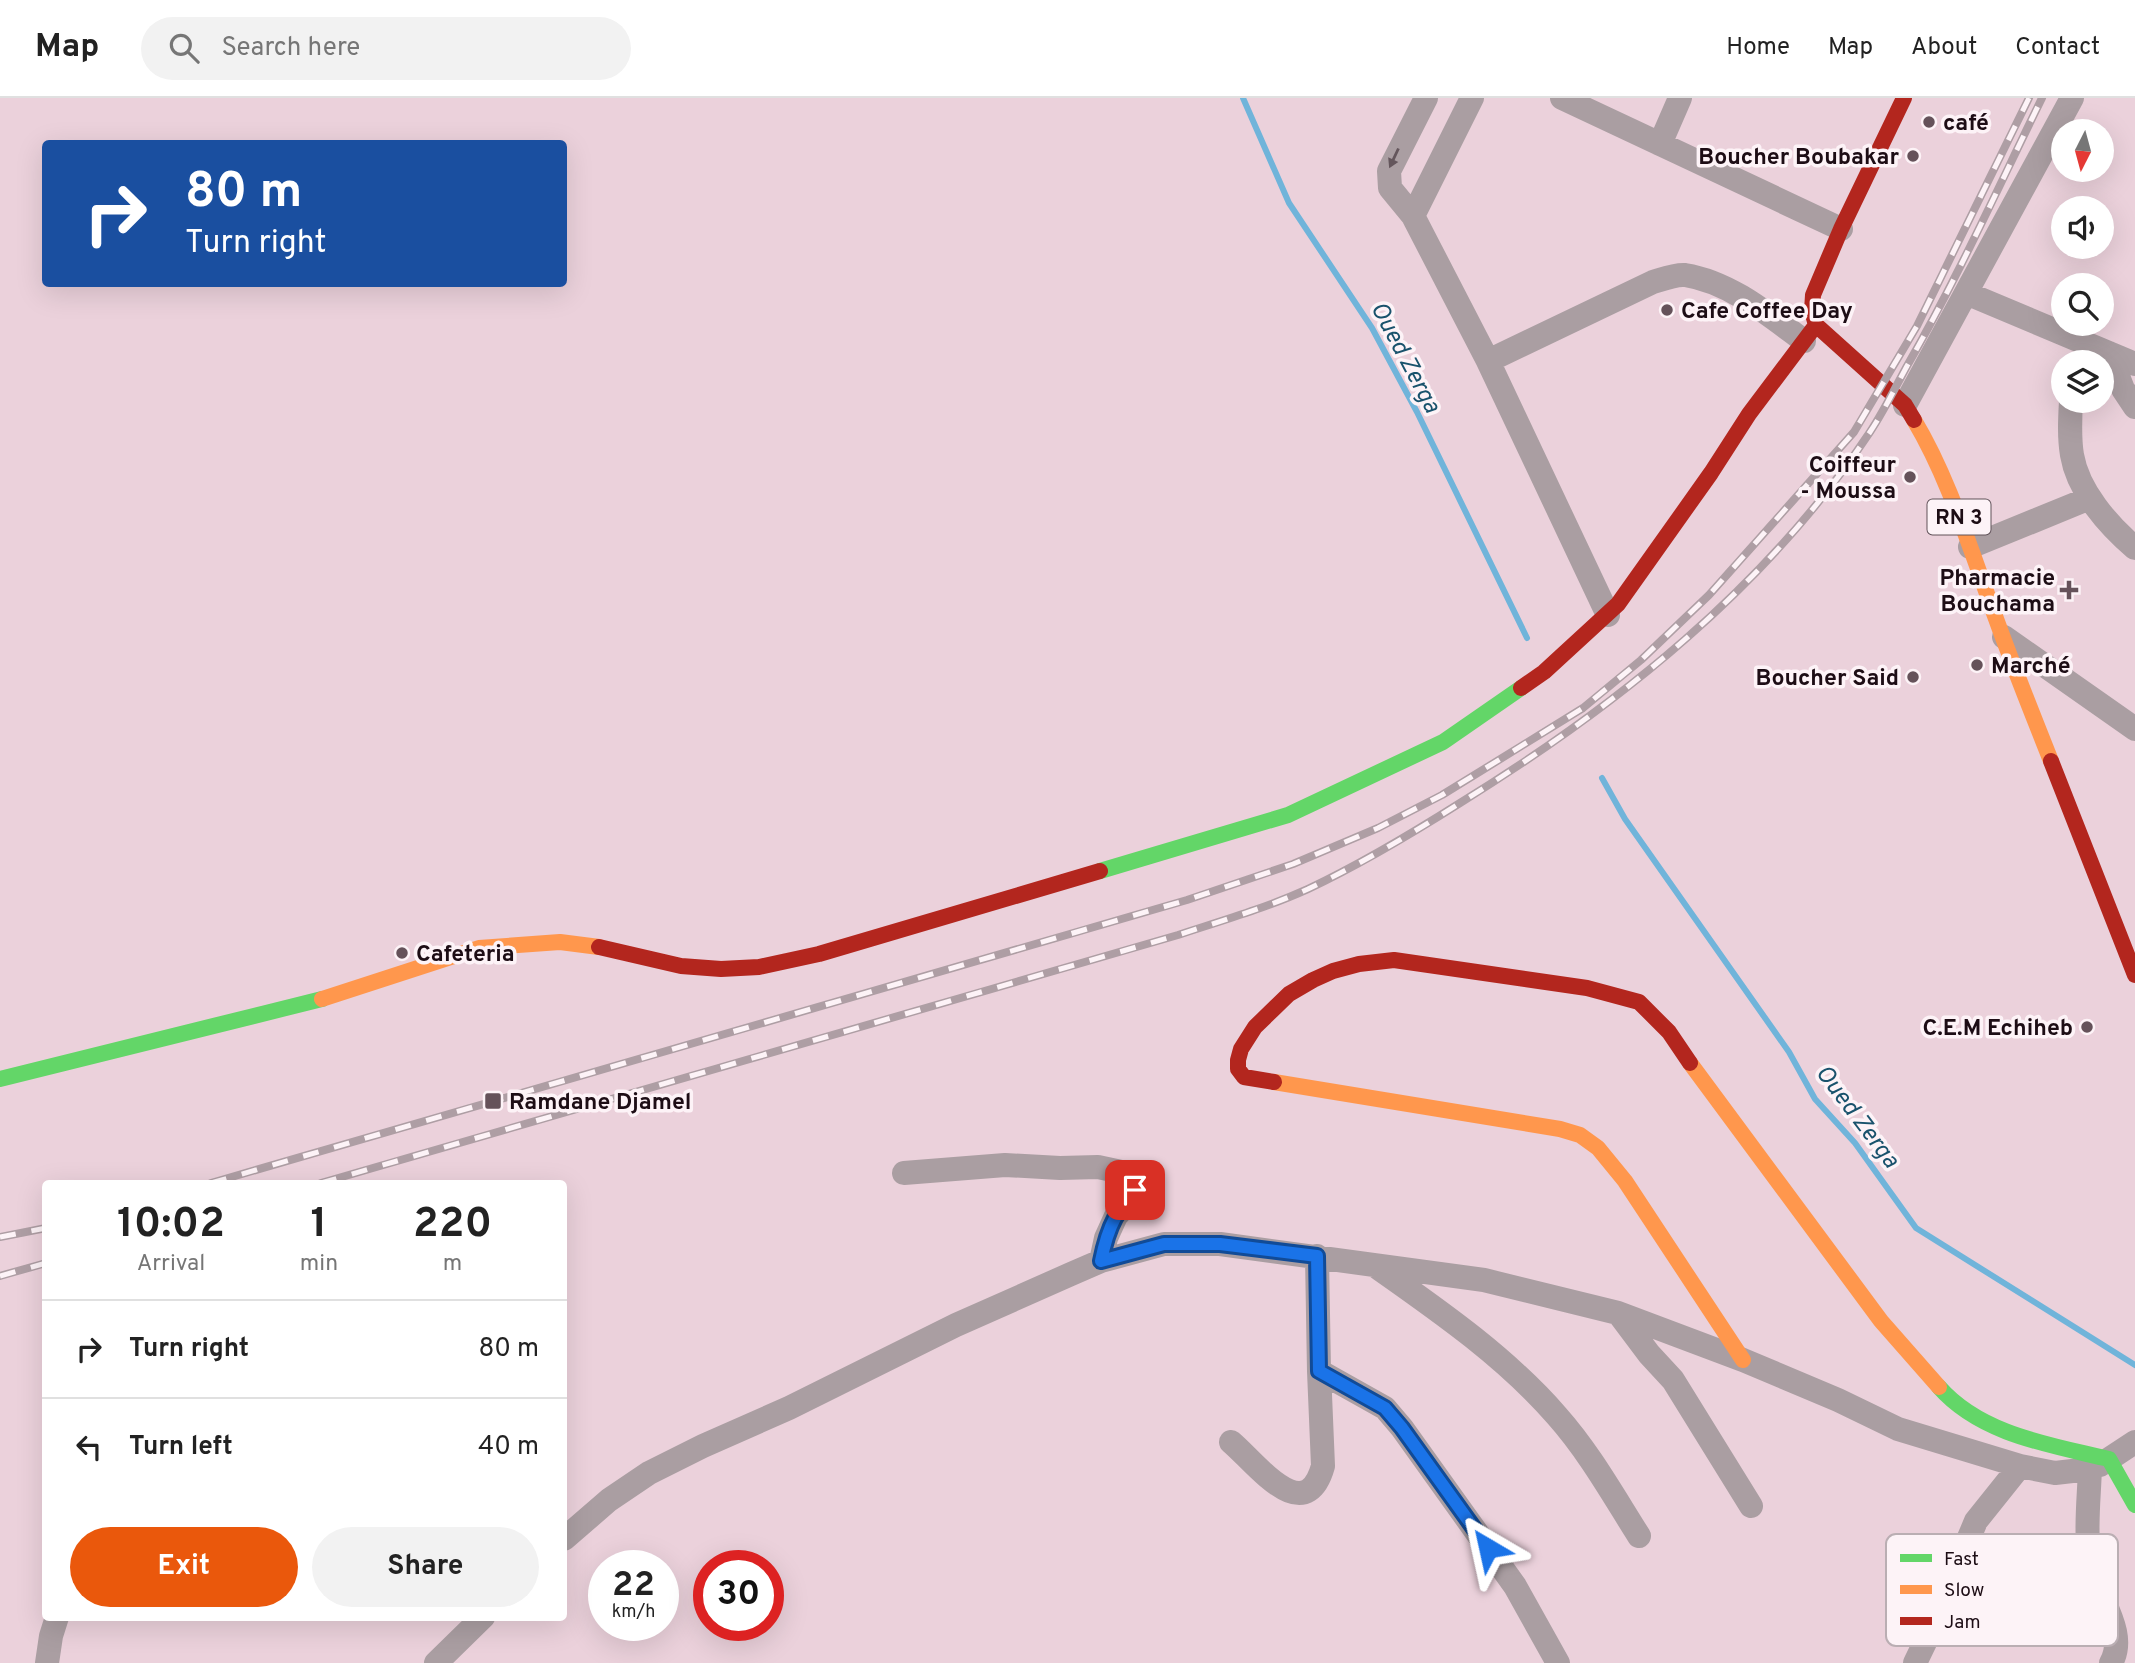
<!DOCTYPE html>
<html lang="en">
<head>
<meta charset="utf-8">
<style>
  body { margin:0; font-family:Overpass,sans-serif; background:#f2f2f2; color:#222; height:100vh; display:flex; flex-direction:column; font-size:26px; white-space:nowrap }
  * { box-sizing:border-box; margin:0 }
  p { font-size:23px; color:#767676 }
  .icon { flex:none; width:38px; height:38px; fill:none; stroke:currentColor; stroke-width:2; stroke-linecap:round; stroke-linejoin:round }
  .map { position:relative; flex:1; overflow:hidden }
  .drawer { position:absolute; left:42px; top:1082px; width:525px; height:441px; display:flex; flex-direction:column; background:#fff; border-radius:7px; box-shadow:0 7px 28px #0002 }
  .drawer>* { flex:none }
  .guide { position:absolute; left:42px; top:42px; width:525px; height:147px; border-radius:7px; box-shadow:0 7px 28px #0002; background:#1a4fa0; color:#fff; overflow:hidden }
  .needle { width:46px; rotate:186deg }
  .buttons { position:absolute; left:2051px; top:21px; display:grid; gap:14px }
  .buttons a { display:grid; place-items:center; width:63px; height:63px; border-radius:50%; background:#fff; box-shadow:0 7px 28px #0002; font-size:35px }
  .speed { position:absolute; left:588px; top:1452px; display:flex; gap:14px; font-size:35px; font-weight:700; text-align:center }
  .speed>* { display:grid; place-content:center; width:91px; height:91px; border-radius:50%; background:#fff; box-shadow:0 7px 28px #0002; line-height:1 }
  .speed small { font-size:18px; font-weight:400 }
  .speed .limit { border:10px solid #d22; background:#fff; color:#111 }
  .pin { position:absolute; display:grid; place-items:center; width:60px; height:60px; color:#fff; margin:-30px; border-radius:14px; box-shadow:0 4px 10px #0006 }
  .me { position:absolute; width:77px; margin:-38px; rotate:324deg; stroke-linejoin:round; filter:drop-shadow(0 0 5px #0008) }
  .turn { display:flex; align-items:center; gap:24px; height:147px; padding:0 28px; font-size:32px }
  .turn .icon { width:91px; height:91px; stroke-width:2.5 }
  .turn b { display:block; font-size:49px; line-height:60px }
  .eta { display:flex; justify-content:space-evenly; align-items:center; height:119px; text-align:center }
  .eta b { font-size:42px; font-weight:700; line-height:49px }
  .button { display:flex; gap:14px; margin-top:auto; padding:14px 28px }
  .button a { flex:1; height:80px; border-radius:42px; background:#ea580c; color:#fff; font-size:28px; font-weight:700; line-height:80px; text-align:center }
  .button a+a { background:#f2f2f2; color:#222 }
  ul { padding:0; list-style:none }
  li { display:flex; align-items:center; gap:21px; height:98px; padding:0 28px; border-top:2px solid #e0e0e0 }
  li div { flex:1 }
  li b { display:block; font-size:26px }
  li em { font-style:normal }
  header { display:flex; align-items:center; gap:42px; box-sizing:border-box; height:98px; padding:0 35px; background:#fff; border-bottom:2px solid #e0e0e0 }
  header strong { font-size:33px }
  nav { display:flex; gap:38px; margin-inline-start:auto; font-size:24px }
  .search { width:490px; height:63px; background:#f2f2f2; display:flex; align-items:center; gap:18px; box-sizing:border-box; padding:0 24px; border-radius:38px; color:#767676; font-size:26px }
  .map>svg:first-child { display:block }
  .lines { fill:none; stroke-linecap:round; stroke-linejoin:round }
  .stream { stroke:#70b4da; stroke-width:6 }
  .street { stroke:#aa9ea2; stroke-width:24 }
  .fast { stroke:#63d668; stroke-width:16 }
  .slow { stroke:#ff974d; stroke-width:16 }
  .jam { stroke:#b3261e; stroke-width:16 }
  .rail-casing { stroke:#ae9ea4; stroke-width:8 }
  .rail { stroke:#fdf3f7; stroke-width:5; stroke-dasharray:16; stroke-linecap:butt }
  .oneway { fill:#64565c }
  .route-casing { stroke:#114b97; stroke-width:18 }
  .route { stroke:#1a73e8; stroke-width:12 }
  .poi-dot { fill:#65525a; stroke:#fdf3f7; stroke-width:2.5 }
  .labels { text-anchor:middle; stroke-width:7; stroke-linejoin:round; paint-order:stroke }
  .shield { fill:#fdf3f7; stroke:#605259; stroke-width:2 }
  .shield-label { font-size:21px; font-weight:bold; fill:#1d0d15 }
  .poi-label { font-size:23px; font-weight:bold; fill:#1d0d15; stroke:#fdf3f7; text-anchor:start }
  .water-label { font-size:24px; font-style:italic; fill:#19526c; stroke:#fdf3f7 }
  .key { fill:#fdf3f7; stroke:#baaeb3; stroke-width:2 }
  .key-label { font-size:19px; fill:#1d0d15 }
</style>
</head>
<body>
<header>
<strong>Map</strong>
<div class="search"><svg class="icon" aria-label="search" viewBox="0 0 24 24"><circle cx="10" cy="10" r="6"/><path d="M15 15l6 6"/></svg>Search here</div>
<nav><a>Home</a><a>Map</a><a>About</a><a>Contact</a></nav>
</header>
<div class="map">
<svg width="2135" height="1565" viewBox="0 0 2135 1565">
  <rect width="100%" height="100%" fill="#ebd1db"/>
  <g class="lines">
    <path class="stream" d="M1243 0 1289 105 1372 230 1417 314 1527 540
      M1602 680 1625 721 1789 954 1815 1001 1855 1045 1916 1130 2135 1267"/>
    <path class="street" d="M1426 0 1389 73 1390 90 1413 118 1472 0
      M1562 0 1841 131
      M1660 46 1680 0
      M1413 118 1488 263 1608 517
      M1966 195 2135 266
      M2109 255 2123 291 2135 309
      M1488 263 1653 184C1663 181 1676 176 1685 177 1730 184 1769 217 1804 243
      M2071 303C2070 321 2069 339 2072 357 2078 393 2108 427 2135 450
      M1905 307 2072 0
      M1970 449 2090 400
      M2004 539 2135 631
      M904 1075 1005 1067 1060 1070 1098 1069 1126 1075 1133 1083 1135 1092 1130 1103 1116 1118 1106 1140 1101 1163
      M1317 1158 1319 1273 1385 1310 1402 1330 1515 1488 1558 1565
      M1374 1167C1438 1212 1506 1259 1557 1318 1589 1354 1613 1397 1639 1438
      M1619 1216 1649 1256 1673 1282 1751 1408
      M1231 1344C1256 1365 1305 1432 1323 1368L1319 1273
      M2090 1369C2089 1406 2083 1443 2094 1478 2102 1505 2127 1537 2111 1565
      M564 1441 609 1402 649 1375 703 1348 789 1310 956 1227 1071 1176 1101 1163 1164 1146H1220L1484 1182 1618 1215 1743 1262 1838 1302 1898 1331 2020 1368 2055 1375 2081 1372 2100 1367 2135 1344
      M47 1565 51 1538 57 1519
      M436 1565 483 1519
      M1915 1565 1961 1470 1968 1442 1976 1423 2020 1368"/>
    <path class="fast" d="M1100 773 1288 717 1443 644 1521 590
      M0 981 322 901
      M1939 1289C1981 1337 2051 1347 2109 1361L2135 1407"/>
    <path class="slow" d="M1914 322C1947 377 1968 444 1990 504 2009 558 2030 610 2051 663
      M322 901 479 850 560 844 599 849
      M1690 965 1881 1223 1939 1289
      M1274 984 1560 1031 1580 1037 1598 1050 1625 1083 1743 1262"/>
    <path class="jam" d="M1904 0 1841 131 1813 197 1812 213 1816 227 1905 307 1914 322
      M1521 590 1544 574 1618 506 1711 375 1749 316 1816 227
      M2051 663 2135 877
      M599 849 681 868 721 871 759 869 819 856 1100 773
      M1274 984 1244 979 1238 971V962L1241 951 1255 929 1289 896 1313 882 1333 873 1359 866 1394 862 1587 890 1639 904 1669 934 1690 965"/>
    <g class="rail-casing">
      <path id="rail" d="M211 1085 1187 802 1293 766 1378 730 1442 697 1583 610 1641 562 1709 497 1854 334 1917 228 2029 0
        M321 1085 1178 837C1221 823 1266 810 1308 791 1361 766 1411 736 1460 705 1617 608 1767 489 1870 334 1884 313 1895 290 1907 268 1957 181 1998 90 2042 0
        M0 1139 46 1130
        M0 1178 46 1165"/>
    </g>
    <use href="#rail" class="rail"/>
  </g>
  <defs><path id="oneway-solid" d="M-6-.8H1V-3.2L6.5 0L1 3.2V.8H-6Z" transform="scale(1.75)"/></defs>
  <use class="oneway" href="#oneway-solid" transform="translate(1394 60) rotate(115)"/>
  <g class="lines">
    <g class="route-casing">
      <path id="route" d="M1135 1092C1130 1103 1121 1110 1115 1120 1108 1133 1104 1148 1101 1163L1164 1146H1220L1317 1158 1319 1273 1385 1310 1402 1330 1488 1450"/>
    </g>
    <use href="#route" class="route"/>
  </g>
  <g class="poi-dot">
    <circle cx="1929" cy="24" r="7"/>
    <circle cx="1913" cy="58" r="7"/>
    <circle cx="1667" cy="212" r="7"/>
    <circle cx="1910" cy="379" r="7"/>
    <path d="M2065.5 481.5h7v7h7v7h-7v7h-7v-7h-7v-7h7z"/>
    <circle cx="1977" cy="567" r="7"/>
    <circle cx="1913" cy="579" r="7"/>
    <circle cx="402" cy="855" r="7"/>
    <circle cx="2087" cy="929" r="7"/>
    <rect x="484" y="994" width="18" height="18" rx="3.5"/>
  </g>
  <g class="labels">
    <rect class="shield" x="1927.5" y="401.5" width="63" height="35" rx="5"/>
    <g class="shield-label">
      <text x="1959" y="426">RN 3</text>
    </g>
    <g class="poi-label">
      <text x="1943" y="32">café</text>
      <text x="1899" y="66" text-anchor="end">Boucher Boubakar</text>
      <text x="1681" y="220">Cafe Coffee Day</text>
      <text x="1896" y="374" text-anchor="end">Coiffeur<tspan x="1896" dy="26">- Moussa</tspan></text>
      <text x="2055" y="487" text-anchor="end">Pharmacie<tspan x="2055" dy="26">Bouchama</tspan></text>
      <text x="1991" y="575">Marché</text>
      <text x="1899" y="587" text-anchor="end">Boucher Said</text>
      <text x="416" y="863">Cafeteria</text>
      <text x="2073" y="937" text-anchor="end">C.E.M Echiheb</text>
      <text x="509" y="1011">Ramdane Djamel</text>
    </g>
    <g class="water-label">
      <text transform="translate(1406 259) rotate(62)" y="8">Oued Zerga</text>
      <text transform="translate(1858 1018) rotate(53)" y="8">Oued Zerga</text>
    </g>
  </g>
  <rect x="1886" y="1436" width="232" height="112" rx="10" class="key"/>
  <rect x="1900" y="1456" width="32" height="8" fill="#63d668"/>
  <rect x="1900" y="1487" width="32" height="9" fill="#ff974d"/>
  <rect x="1900" y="1519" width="32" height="8" fill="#b3261e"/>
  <g class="key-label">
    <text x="1944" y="1467">Fast</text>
    <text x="1944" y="1498">Slow</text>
    <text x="1944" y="1530">Jam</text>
  </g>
</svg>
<div class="buttons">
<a><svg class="needle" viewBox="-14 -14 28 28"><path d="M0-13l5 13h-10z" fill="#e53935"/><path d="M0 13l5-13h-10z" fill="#767676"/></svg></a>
<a><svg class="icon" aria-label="sound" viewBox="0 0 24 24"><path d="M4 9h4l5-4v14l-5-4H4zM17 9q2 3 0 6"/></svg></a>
<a><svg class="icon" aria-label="search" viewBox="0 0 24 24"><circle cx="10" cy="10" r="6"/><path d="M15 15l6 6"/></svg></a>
<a><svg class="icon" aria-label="layers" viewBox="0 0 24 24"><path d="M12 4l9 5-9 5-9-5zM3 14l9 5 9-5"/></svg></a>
</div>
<div class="speed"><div>22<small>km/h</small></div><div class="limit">30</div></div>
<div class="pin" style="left:1135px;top:1092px;background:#d93025"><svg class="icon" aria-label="arrive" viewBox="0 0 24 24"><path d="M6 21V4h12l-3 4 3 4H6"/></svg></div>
<svg class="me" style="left:1488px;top:1450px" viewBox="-20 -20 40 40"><path d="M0-17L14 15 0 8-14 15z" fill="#1a73e8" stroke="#fff" stroke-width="4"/></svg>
<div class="guide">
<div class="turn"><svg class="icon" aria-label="right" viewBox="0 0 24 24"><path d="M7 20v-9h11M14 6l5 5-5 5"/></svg><div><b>80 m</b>Turn right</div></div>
</div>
<section class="drawer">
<div class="eta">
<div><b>10:02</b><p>Arrival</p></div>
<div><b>1</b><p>min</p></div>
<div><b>220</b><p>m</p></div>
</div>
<ul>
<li><svg class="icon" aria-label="right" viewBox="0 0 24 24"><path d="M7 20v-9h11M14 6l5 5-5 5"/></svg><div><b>Turn right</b></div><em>80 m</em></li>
<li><svg class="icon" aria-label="left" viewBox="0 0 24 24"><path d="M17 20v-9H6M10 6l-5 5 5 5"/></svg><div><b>Turn left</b></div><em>40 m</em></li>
</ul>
<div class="button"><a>Exit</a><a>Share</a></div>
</section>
</div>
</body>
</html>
